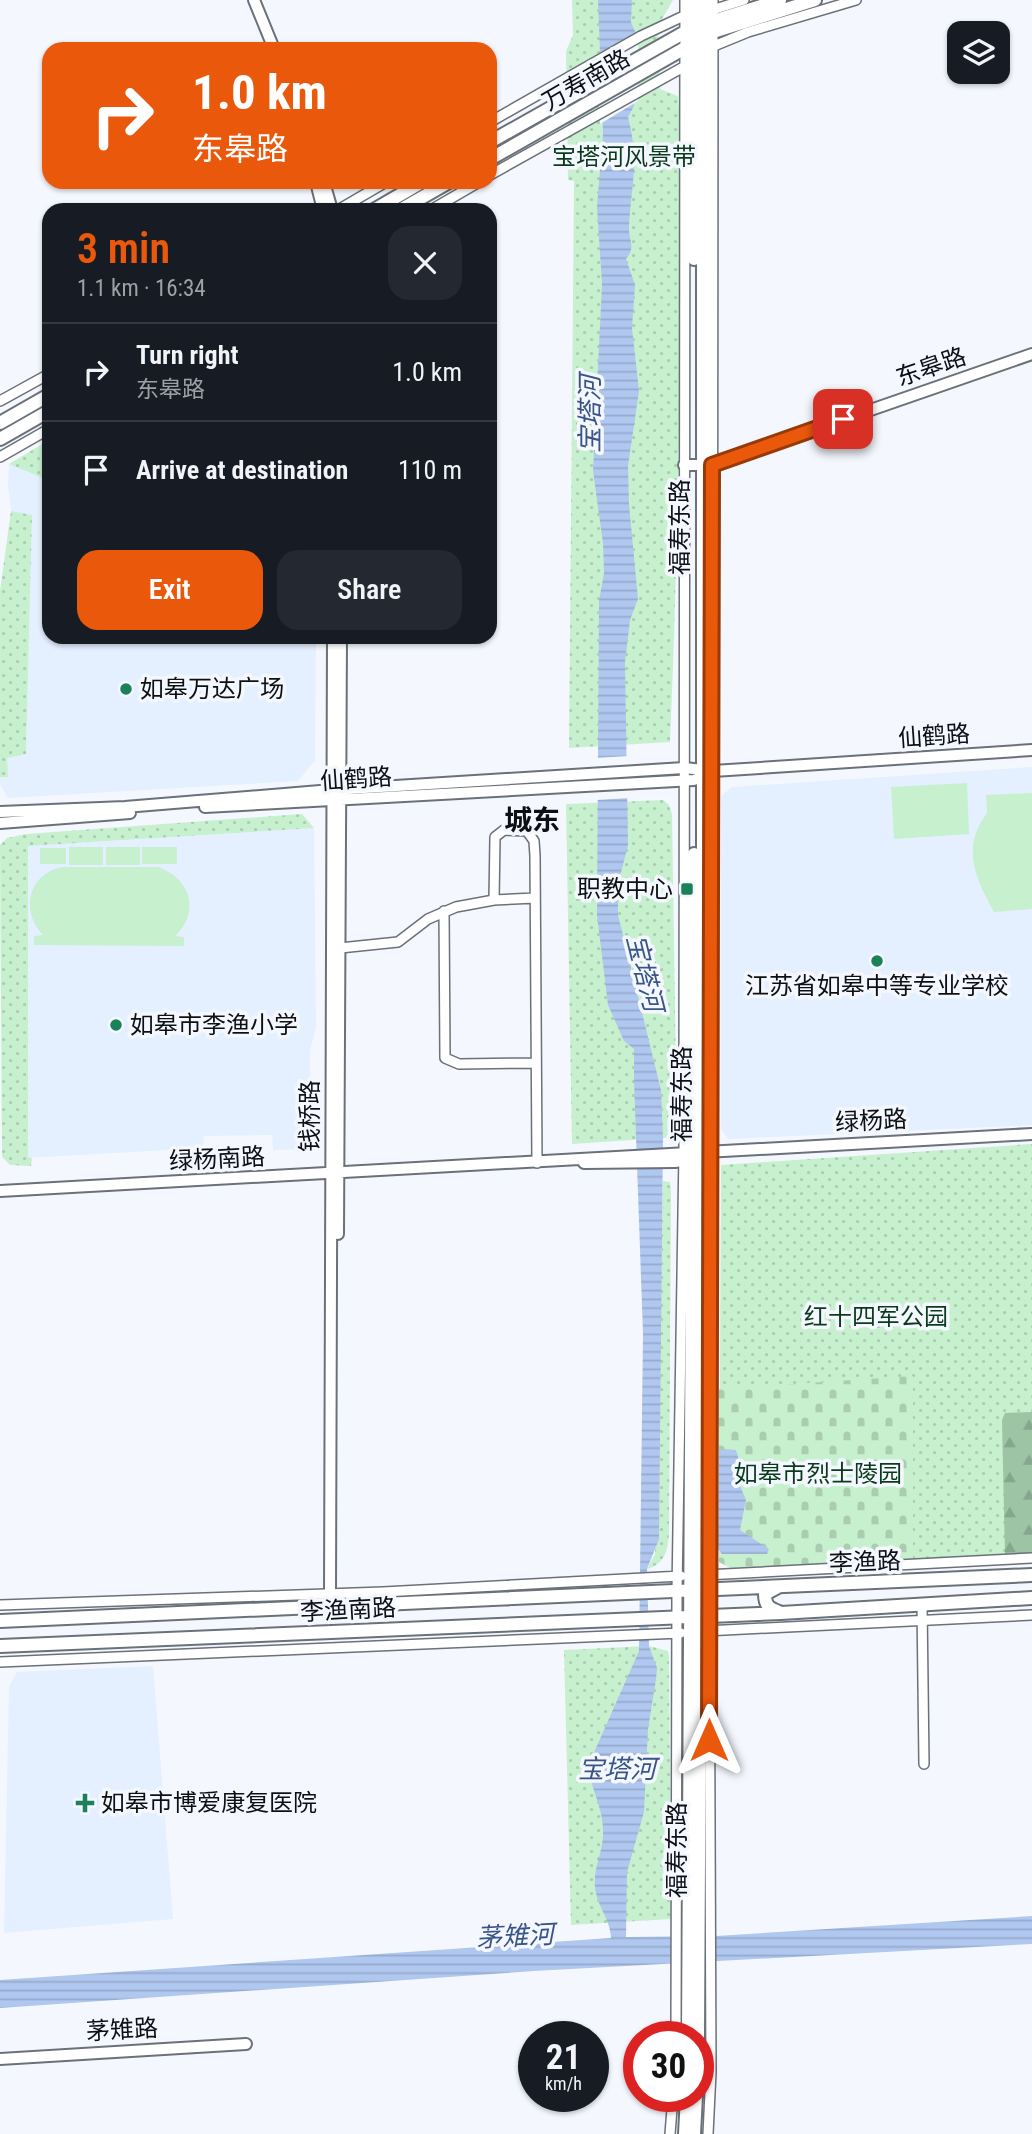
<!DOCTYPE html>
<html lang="en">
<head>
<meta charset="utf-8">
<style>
  body { margin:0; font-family:"Roboto Condensed","Noto Sans SC",sans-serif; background:#242831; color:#f1f3f6; height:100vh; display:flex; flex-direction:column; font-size:26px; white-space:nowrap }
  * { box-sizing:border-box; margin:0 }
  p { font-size:23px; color:#9ea1a6 }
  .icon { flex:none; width:38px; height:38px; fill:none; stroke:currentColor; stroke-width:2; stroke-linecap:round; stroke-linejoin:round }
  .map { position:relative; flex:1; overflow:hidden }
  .drawer { position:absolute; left:42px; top:203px; width:455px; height:441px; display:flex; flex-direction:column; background:#171b24; border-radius:21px; box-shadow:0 2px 5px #0004 }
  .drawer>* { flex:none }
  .guide { position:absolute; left:42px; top:42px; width:455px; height:147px; border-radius:21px; box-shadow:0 2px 5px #0004; background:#ea580c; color:#fff; overflow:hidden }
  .fabs { position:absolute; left:947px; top:21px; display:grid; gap:14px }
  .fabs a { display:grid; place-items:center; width:63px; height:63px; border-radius:14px; background:#171b24; box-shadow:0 2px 5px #0004; font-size:35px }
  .speed { position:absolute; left:518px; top:2021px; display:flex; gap:14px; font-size:35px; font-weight:700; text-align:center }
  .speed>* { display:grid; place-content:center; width:91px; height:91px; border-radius:50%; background:#171b24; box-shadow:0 2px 5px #0004; line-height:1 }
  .speed small { font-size:18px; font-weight:400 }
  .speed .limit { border:10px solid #d22; background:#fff; color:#111 }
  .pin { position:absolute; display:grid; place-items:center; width:60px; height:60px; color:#fff; margin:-30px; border-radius:14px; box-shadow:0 4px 10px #0006 }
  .me { position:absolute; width:77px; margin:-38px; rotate:0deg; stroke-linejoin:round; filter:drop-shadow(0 0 5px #0008) }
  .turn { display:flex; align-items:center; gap:24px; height:147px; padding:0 35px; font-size:32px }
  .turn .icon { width:91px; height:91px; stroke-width:2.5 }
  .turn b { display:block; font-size:49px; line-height:60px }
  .round { display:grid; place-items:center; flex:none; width:74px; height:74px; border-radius:21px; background:#242831 }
  .overview { display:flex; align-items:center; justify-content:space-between; height:119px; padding:0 35px }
  h1 { font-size:42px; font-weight:600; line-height:52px; color:#ea580c }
  .action { display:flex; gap:14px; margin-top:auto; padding:14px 35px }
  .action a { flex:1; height:80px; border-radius:21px; background:#ea580c; color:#fff; font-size:28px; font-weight:600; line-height:80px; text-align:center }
  .action a+a { background:#242831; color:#f1f3f6 }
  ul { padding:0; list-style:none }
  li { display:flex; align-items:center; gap:21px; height:98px; padding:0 35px; border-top:2px solid #363941 }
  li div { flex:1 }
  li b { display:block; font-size:26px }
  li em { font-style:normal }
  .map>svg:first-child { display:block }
  .built { fill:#e4efff }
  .grass { fill:url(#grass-dots) }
  .forest { fill:url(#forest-firs) }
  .cemetery { fill:url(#cemetery-stones) }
  .garden { fill:#c7f0cf }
  .water { fill:url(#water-rules) }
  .pier { fill:#f4f8fe }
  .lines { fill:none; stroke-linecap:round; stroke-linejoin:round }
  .minor-casing { stroke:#6b7179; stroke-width:12 }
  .tertiary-casing { stroke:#6b7179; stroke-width:14 }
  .secondary-casing { stroke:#6b7179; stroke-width:16 }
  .minor { stroke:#fff; stroke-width:9 }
  .tertiary { stroke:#fff; stroke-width:10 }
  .secondary { stroke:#fff; stroke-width:12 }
  .route-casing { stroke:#983908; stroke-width:18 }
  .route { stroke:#ea580c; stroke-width:12 }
  .poi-dot { fill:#1b815a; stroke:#f4f8fe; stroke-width:2.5 }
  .labels { text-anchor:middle; stroke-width:7; stroke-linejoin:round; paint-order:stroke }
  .street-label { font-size:24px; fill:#0d1013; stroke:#f4f8fe }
  .park-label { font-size:24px; fill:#0a3a1b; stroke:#f4f8fe }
  .poi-label { font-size:24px; fill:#0d1013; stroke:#f4f8fe; text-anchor:start }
  .water-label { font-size:26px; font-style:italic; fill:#395588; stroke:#f4f8fe }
  .quarter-label { font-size:28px; font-weight:bold; fill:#0d1013; stroke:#f4f8fe }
</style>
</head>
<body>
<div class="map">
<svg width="1032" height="2134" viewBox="0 0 1032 2134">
  <defs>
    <pattern id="grass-dots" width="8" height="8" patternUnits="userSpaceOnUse" patternTransform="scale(1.75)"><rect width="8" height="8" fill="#c7f0cf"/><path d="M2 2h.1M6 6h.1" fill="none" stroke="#aacdb1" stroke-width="1.8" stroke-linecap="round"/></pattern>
    <pattern id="forest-firs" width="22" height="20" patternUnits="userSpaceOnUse" patternTransform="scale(1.75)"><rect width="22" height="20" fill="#9cc4a5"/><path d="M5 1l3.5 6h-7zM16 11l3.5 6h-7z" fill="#85a78d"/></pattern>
    <pattern id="cemetery-stones" width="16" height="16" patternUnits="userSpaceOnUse" patternTransform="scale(1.75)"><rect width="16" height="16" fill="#c7f0cf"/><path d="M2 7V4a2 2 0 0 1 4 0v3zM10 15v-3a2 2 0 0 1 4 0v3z" fill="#aacdb1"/></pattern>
    <pattern id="water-rules" width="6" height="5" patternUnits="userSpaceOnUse" patternTransform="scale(1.75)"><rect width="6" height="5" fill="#b0c7ef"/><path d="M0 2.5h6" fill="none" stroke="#96aacc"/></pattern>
  </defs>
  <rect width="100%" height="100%" fill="#f4f8fe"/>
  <path class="built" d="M9 464 45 479 49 477V637H316L315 760 298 781 8 798 0 785V777L8 776 6 758 26 754 32 515 11 511 8 485Z
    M1032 767V1125L728 1139 721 1129V796L732 787Z
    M314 828 316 1027 310 1051V1140L307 1149 273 1150 272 1135 204 1136 203 1148 28 1158V846Z
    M153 1666 173 1919 4 1933 9 1686 17 1672Z"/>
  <path class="grass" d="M572 0H673L658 26 660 89 678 96 680 124C681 330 679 536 670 742L569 748 574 181 568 180 566 51 573 35Z
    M49 440V477L45 479 9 464Z
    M11 511 32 515 26 754 7 758 8 777H0V591Z
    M663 800 669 805 672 814 677 1137 572 1144 566 804Z
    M302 814 314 828 28 846V1157L32 1158 31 1166 10 1165 2 1157 0 845 7 838 26 834Z
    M1032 1144V1554L735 1570 719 1562 721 1165Z
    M663 1181 670 1182 671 1191 669 1534C668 1550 665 1564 647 1569L655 1554Z
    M649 1646 668 1651 669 1656 671 1919 571 1925 564 1650Z"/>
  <path class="forest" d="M1032 1412V1554L1005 1555 1002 1420 1005 1413Z"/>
  <path class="cemetery" d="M913 1376V1560L735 1570 719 1562V1389Z"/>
  <path class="garden" d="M967 783 969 834 894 839 891 787Z
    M1032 793V909L994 912C975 877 961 848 987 813L986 795Z
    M69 847H103V865H69Z
    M106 847H140V865H106Z
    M142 847H177V864H142Z
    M40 848H66V864H40Z
    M62 867H158C190 878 201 911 175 936L184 937V946L34 945V936L43 935C20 911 28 874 62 867Z"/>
  <path class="water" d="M598 0H632L631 22 635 32 634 106 628 117C640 164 631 183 629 228 629 241 636 247 626 259L635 285 632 328 639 391 628 466 629 504 638 599 630 620 625 662 628 845 618 884V915L661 1090 663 1138 659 1539 647 1569 649 1646 657 1668 656 1679 648 1729 644 1812 627 1872 626 1937 716 1936 1032 1916V1944L534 1971 0 2008V1980L611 1938C610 1918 597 1907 595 1887 593 1868 603 1852 603 1834 604 1809 591 1790 588 1766L639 1651 643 1334 634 1080V1049L624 1041 608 1005 597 915 599 601 604 573 603 543 593 471 602 284 597 207 603 133Z
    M723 1449 736 1450 743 1473 738 1481 746 1500 740 1530 769 1549 767 1554H722L718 1549 719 1452Z"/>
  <path class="pier" d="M638 32V101L600 124 596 55Z
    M629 756 630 798 596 800 595 758Z"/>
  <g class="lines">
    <g class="minor-casing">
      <path id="minor" d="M709 11 744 0
        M709 48 748 32 856 0
        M490 122 641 36 688 14
        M490 175 687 65
        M338 210 386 182
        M431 210 479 182
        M0 401 49 374
        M0 457 49 429
        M494 900 495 837 504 830 527 831 534 841 535 856 537 1163
        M444 911 445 1058 459 1064 536 1063
        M340 948 398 942 428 919 456 907 494 900 535 898
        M705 1575 1032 1558
        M922 1604 924 1764
        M0 1605 383 1592 681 1576
        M705 1631 1032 1615
        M0 1662 681 1633
        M676 2037 677 1591 684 1151 685 0
        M670 2134 673 2096
        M708 2134 711 2072 709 1575 712 1152 713 0"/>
    </g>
    <g class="tertiary-casing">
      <path id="tertiary" d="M254 0 274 49
        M316 182 323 210
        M324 182 332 210
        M684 465H712L1032 354
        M205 807 694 780 708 774
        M0 812 125 807 332 790 684 768 713 771 1032 750
        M0 823 130 813
        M584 1163 675 1162 700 1158
        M0 1191 1032 1134
        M338 1234 341 637
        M330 1594 333 637
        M0 2059 246 2044"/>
    </g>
    <g class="secondary-casing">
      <path id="secondary" d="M490 142 694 27 780 0
        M490 159 713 32 815 0
        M374 210 422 182
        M400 210 449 182
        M694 259V0
        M0 423 49 395
        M0 439 49 411
        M778 1587 765 1594C765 1606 769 1608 779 1612
        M0 1621 1032 1575
        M0 1646 781 1613 1032 1598
        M688 2037 694 854
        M698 2037 703 1158V0
        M685 2134 687 2096
        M694 2134 696 2096"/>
    </g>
    <use href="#minor" class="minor"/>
    <use href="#tertiary" class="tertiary"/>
    <use href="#secondary" class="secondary"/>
  </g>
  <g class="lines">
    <g class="route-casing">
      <path id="route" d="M709 1740 712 465 843 419"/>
    </g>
    <use href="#route" class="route"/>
  </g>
  <g class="poi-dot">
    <circle cx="126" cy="689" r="7"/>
    <rect x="680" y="882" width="14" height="14" rx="3.5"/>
    <circle cx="877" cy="961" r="7"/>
    <circle cx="116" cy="1025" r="7"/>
    <path d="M81.5 1792.5h7v7h7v7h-7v7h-7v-7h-7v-7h7z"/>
  </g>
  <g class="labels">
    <g class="street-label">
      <text transform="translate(586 80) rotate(-30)" y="8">万寿南路</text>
      <text transform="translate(931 367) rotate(-19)" y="8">东皋路</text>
      <text transform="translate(680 527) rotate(-90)" y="8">福寿东路</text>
      <text transform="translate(934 736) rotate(-4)" y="8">仙鹤路</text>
      <text transform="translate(356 779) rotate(-4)" y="8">仙鹤路</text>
      <text transform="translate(682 1094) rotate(-90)" y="8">福寿东路</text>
      <text transform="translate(310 1116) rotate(-90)" y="8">钱桥路</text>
      <text transform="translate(871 1121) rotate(-3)" y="8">绿杨路</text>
      <text transform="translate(217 1159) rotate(-3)" y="8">绿杨南路</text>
      <text transform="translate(865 1562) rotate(-2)" y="8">李渔路</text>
      <text transform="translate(348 1610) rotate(-3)" y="8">李渔南路</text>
      <text transform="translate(677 1850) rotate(-90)" y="8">福寿东路</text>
      <text transform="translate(122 2030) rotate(-3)" y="8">茅雉路</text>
    </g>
    <g class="park-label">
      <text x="624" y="165">宝塔河风景带</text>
      <text x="876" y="1325">红十四军公园</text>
      <text x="818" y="1482">如皋市烈士陵园</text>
    </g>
    <g class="poi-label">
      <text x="140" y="697">如皋万达广场</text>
      <text x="673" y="897" text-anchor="end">职教中心</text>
      <text x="877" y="994" text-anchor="middle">江苏省如皋中等专业学校</text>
      <text x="130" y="1033">如皋市李渔小学</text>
      <text x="101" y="1811">如皋市博爱康复医院</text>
    </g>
    <g class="water-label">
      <text transform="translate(590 414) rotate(-90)" y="9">宝塔河</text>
      <text transform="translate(645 973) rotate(76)" y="9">宝塔河</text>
      <text x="617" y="1778">宝塔河</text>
      <text transform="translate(515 1936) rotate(-3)" y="9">茅雉河</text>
    </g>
    <g class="quarter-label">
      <text x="532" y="830">城东</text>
    </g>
  </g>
</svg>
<div class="fabs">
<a><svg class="icon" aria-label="layers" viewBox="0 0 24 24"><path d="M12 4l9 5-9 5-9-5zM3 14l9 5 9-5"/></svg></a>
</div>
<div class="speed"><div>21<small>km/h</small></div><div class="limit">30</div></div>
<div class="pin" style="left:843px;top:419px;background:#d93025"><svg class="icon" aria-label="arrive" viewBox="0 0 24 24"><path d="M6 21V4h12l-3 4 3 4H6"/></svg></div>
<svg class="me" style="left:709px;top:1740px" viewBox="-20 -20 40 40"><path d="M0-17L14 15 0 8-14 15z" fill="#ea580c" stroke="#fff" stroke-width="4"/></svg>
<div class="guide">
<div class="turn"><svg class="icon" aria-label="right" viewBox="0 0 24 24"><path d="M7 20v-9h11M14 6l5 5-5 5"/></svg><div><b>1.0 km</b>东皋路</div></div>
</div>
<section class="drawer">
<div class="overview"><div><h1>3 min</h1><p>1.1 km · 16:34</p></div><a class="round"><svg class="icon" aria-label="close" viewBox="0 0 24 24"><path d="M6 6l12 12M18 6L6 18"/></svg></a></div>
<ul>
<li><svg class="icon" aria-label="right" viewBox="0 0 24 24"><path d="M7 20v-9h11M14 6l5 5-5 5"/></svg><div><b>Turn right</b><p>东皋路</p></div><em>1.0 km</em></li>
<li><svg class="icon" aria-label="arrive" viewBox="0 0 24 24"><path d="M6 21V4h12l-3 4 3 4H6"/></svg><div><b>Arrive at destination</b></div><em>110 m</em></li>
</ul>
<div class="action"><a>Exit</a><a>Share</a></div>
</section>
</div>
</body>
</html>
